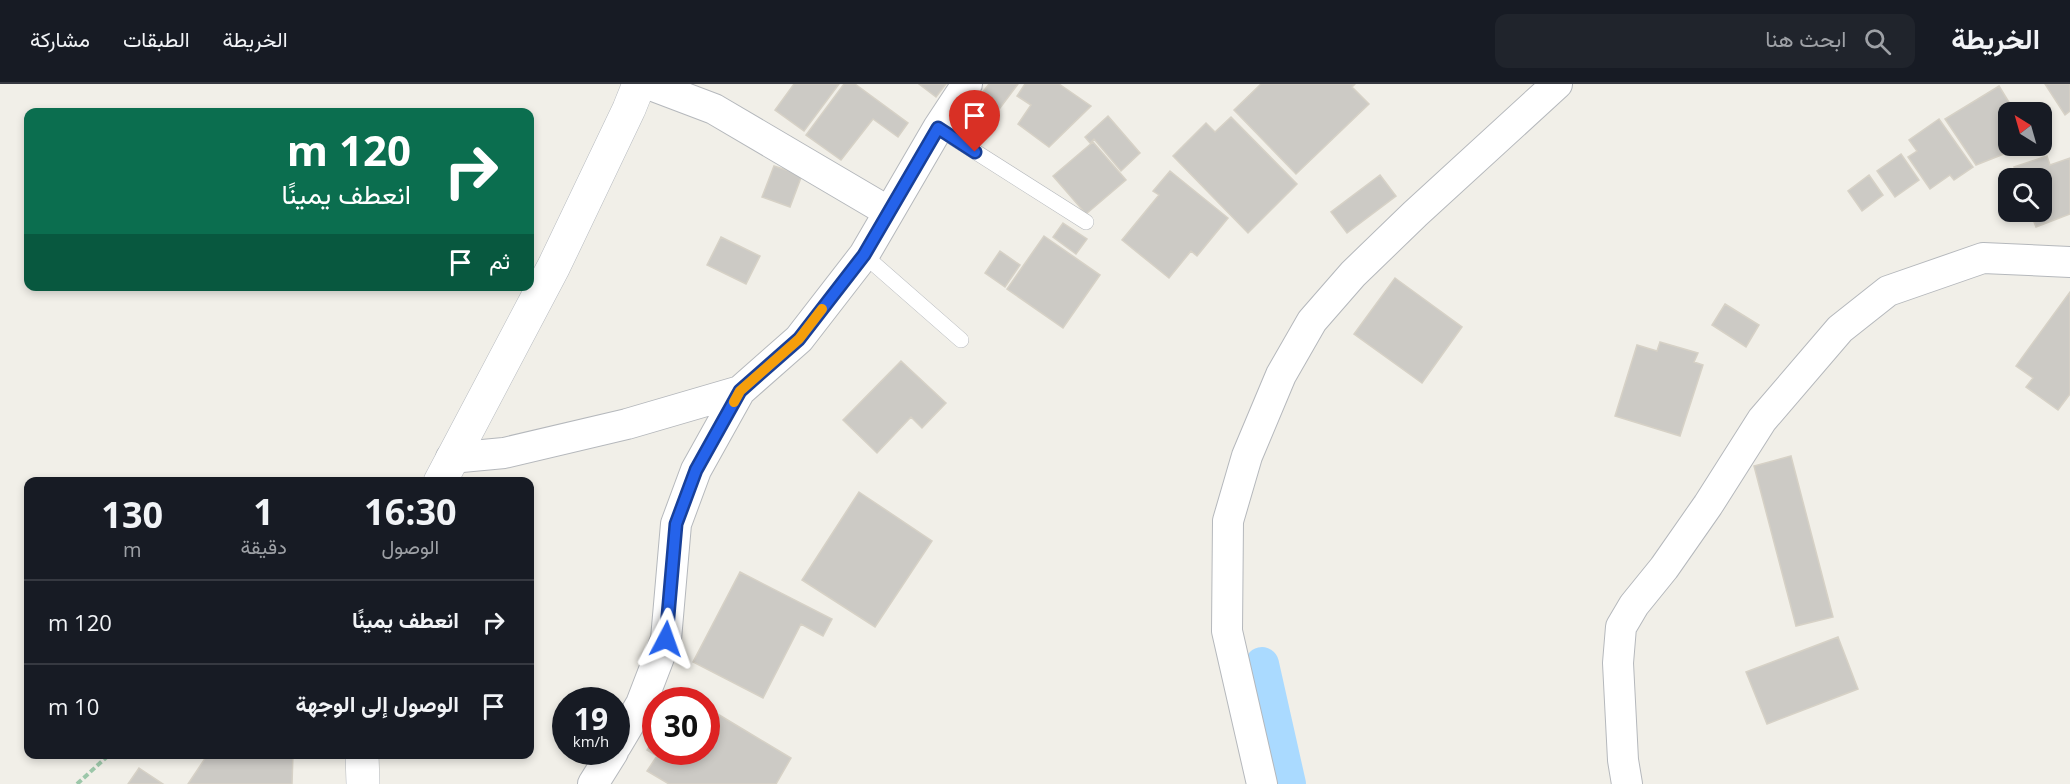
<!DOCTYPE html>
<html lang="ar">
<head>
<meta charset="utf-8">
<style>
  body { margin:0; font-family:"Open Sans",Vazirmatn,sans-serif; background:#20242c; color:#f1f3f6; direction:rtl; height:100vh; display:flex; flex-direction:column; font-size:22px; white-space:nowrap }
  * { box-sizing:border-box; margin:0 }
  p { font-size:20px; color:#9ea1a6 }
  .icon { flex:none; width:33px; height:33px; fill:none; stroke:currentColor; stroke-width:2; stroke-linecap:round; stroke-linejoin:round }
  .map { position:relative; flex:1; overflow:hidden; direction:ltr }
  .details { position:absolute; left:24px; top:393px; width:510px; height:282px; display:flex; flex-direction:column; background:#171b24; border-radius:12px; box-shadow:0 3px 9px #0003; direction:rtl }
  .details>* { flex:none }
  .guide { position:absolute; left:24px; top:24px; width:510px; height:183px; border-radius:12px; box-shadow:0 3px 9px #0003; direction:rtl; background:#0b6e4f; color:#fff; overflow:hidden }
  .needle { width:39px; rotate:323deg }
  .tools { position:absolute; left:1998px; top:18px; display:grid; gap:12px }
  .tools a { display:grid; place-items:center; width:54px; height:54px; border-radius:12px; background:#171b24; box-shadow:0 3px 9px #0003; font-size:30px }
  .speed { position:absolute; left:552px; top:603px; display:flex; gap:12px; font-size:30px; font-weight:700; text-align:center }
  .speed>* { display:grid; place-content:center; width:78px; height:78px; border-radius:50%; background:#171b24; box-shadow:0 3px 9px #0003; line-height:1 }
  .speed small { font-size:15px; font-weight:400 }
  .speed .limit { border:9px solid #d22; background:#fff; color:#111 }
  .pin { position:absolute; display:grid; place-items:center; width:51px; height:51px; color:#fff; margin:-62px -26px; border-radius:50% 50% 50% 0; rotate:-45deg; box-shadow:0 0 6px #0007 }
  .pin .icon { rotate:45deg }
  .me { position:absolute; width:66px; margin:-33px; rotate:4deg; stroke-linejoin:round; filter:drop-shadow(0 0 4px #0008) }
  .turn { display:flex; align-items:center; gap:21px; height:126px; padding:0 24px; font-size:27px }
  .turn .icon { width:78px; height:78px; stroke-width:2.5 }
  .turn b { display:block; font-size:42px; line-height:51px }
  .then { display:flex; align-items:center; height:57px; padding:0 24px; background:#0003; gap:12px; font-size:22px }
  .eta { display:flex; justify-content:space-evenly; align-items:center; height:102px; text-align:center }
  .eta b { font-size:36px; font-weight:700; line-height:42px }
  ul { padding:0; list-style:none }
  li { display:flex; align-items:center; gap:18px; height:84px; padding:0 24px; border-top:2px solid #363941 }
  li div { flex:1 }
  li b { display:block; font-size:22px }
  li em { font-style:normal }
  header { display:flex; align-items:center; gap:36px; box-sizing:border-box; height:84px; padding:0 30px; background:#171b24; border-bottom:2px solid #363941 }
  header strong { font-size:28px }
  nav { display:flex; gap:33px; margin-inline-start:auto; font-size:21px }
  .search { width:420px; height:54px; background:#20242c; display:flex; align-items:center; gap:15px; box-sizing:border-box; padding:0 21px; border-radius:12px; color:#9ea1a6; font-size:22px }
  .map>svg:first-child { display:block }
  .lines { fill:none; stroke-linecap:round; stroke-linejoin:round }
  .canal { stroke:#aadaff; stroke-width:34 }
  .building { fill:#cccac5; stroke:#d6d1c6; stroke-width:1.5 }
  .lane-casing { stroke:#b5b8bc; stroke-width:16 }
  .street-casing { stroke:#b5b8bc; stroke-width:32 }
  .secondary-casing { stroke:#b6babf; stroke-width:34 }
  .path { stroke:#9cc7a9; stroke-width:4; stroke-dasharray:6 3; stroke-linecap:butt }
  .lane { stroke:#fff; stroke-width:15 }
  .street { stroke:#fff; stroke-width:30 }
  .secondary { stroke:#fff; stroke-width:33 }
  .route-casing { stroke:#184099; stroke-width:15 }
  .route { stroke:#2563eb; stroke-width:10 }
  .slow { stroke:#f59e0b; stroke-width:10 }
</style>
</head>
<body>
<header>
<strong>الخريطة</strong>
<div class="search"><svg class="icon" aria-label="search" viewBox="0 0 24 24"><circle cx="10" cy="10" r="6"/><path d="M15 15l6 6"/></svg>ابحث هنا</div>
<nav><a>الخريطة</a><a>الطبقات</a><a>مشاركة</a></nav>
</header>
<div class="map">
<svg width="2070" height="700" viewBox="0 0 2070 700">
  <rect width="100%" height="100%" fill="#f1efe8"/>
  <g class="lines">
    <path class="canal" d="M1262 580 1289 700"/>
  </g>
  <path class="building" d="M794 0H839L804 47 775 26Z
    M844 0H855L908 39 898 53 873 35 841 76 806 51Z
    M919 0H946L936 13Z
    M989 0H1018L997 28 978 14Z
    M1025 0H1059L1091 22 1049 63 1018 40 1031 21 1017 12Z
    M1261 0H1355L1352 3 1369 20 1296 90 1234 26Z
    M2045 0H2070V27L2065 31Z
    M1999 2 2015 28H2008V62H2024L1976 81 1945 35Z
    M1108 32 1140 69 1121 87 1094 55 1090 59 1085 53Z
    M1231 33 1297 100 1248 149 1173 72 1206 39 1215 48Z
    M1939 35 1973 83 1954 96 1950 91 1930 105 1908 73 1917 67 1909 56Z
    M1093 58 1126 96 1086 130 1053 92Z
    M1901 70 1919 96 1895 113 1877 87Z
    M2047 72 2050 81 2070 74V130L2036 143 2030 128H2042V94H2018L2014 83Z
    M774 82 802 91 790 123 762 113Z
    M1170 87 1228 134 1197 172 1191 167 1169 194 1122 156 1159 111 1153 107Z
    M1380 91 1396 112 1347 149 1331 128Z
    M1869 91 1883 111 1862 127 1848 107Z
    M1063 139 1087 155 1076 170 1053 153Z
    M1044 152 1100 191 1063 244 1007 205Z
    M721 153 760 172 746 200 707 181Z
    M1000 167 1020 181 1005 203 985 189Z
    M1395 194 1462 243 1422 299 1354 250Z
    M2070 208V310L2058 326 2026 303 2033 294 2016 282Z
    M1725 220 1759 241 1746 263 1712 241Z
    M1660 258 1698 269 1694 278 1703 281 1680 352 1615 332 1637 261 1657 267Z
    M901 277 946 319 922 344 911 333 877 369 843 336Z
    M1791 372 1833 533 1796 542 1754 382Z
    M859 408 932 457 875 543 802 496Z
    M740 488 832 535 823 552 801 540 763 614 693 578Z
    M1838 553 1858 605 1767 640 1746 588Z
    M706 623 791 674 776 700H669L647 687 657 672 647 666 656 652V668H706Z
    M208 670H293L292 700H188Z
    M139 684 163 700H128Z"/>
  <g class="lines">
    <g class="lane-casing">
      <path id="lane" d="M938 44 1086 138
        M864 171 961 256"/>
    </g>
    <g class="street-casing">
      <path id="street" d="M648 0 714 25 889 128
        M451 374 504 369 627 340 740 307 799 255 864 171 938 44 967 0
        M616 662 641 620 666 555 676 440 696 386 740 307
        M593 700 613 668
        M1262 700 1227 547 1228 437 1247 372 1281 291 1312 237 1353 190 1415 130 1557 0
        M1627 700 1623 676 1618 579 1621 543 1634 521 1664 484 1708 421 1762 336 1840 245 1888 207 1983 174 2070 178"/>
    </g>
    <g class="secondary-casing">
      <path id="secondary" d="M440 398 554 182 629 25 639 0
        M362 670 363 700"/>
    </g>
    <path class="path" d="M77 700 110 670"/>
    <use href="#lane" class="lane"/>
    <use href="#street" class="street"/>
    <use href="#secondary" class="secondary"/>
  </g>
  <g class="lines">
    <g class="route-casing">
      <path id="route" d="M666 555 676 440 696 386 740 307 799 255 864 171 938 44 975 68"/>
    </g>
    <use href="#route" class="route"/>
    <path class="slow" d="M734 318 740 307 799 255 822 225"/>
  </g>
</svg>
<div class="tools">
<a><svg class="needle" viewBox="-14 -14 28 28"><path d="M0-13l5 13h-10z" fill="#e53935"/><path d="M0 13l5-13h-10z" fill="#9ea1a6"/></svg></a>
<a><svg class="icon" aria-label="search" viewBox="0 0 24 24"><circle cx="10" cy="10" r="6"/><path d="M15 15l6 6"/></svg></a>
</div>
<div class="speed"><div>19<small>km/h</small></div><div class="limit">30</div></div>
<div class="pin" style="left:975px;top:68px;background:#d93025"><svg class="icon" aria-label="arrive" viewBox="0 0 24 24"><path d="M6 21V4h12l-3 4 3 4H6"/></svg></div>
<svg class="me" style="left:666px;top:555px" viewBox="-20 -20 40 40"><path d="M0-17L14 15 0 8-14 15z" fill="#2563eb" stroke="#fff" stroke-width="4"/></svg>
<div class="guide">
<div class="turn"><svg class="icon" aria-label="right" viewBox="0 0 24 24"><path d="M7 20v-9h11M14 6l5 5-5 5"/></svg><div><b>120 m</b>انعطف يمينًا</div></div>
<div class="then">ثم<svg class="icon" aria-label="arrive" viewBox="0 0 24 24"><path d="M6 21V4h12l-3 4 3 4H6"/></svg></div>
</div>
<section class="details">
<div class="eta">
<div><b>16:30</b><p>الوصول</p></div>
<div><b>1</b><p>دقيقة</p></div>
<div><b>130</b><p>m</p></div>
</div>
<ul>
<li><svg class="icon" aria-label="right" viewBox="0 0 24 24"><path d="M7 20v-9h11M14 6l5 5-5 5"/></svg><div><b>انعطف يمينًا</b></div><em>120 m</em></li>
<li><svg class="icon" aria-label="arrive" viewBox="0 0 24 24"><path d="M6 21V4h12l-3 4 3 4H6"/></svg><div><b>الوصول إلى الوجهة</b></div><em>10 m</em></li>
</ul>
</section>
</div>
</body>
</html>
